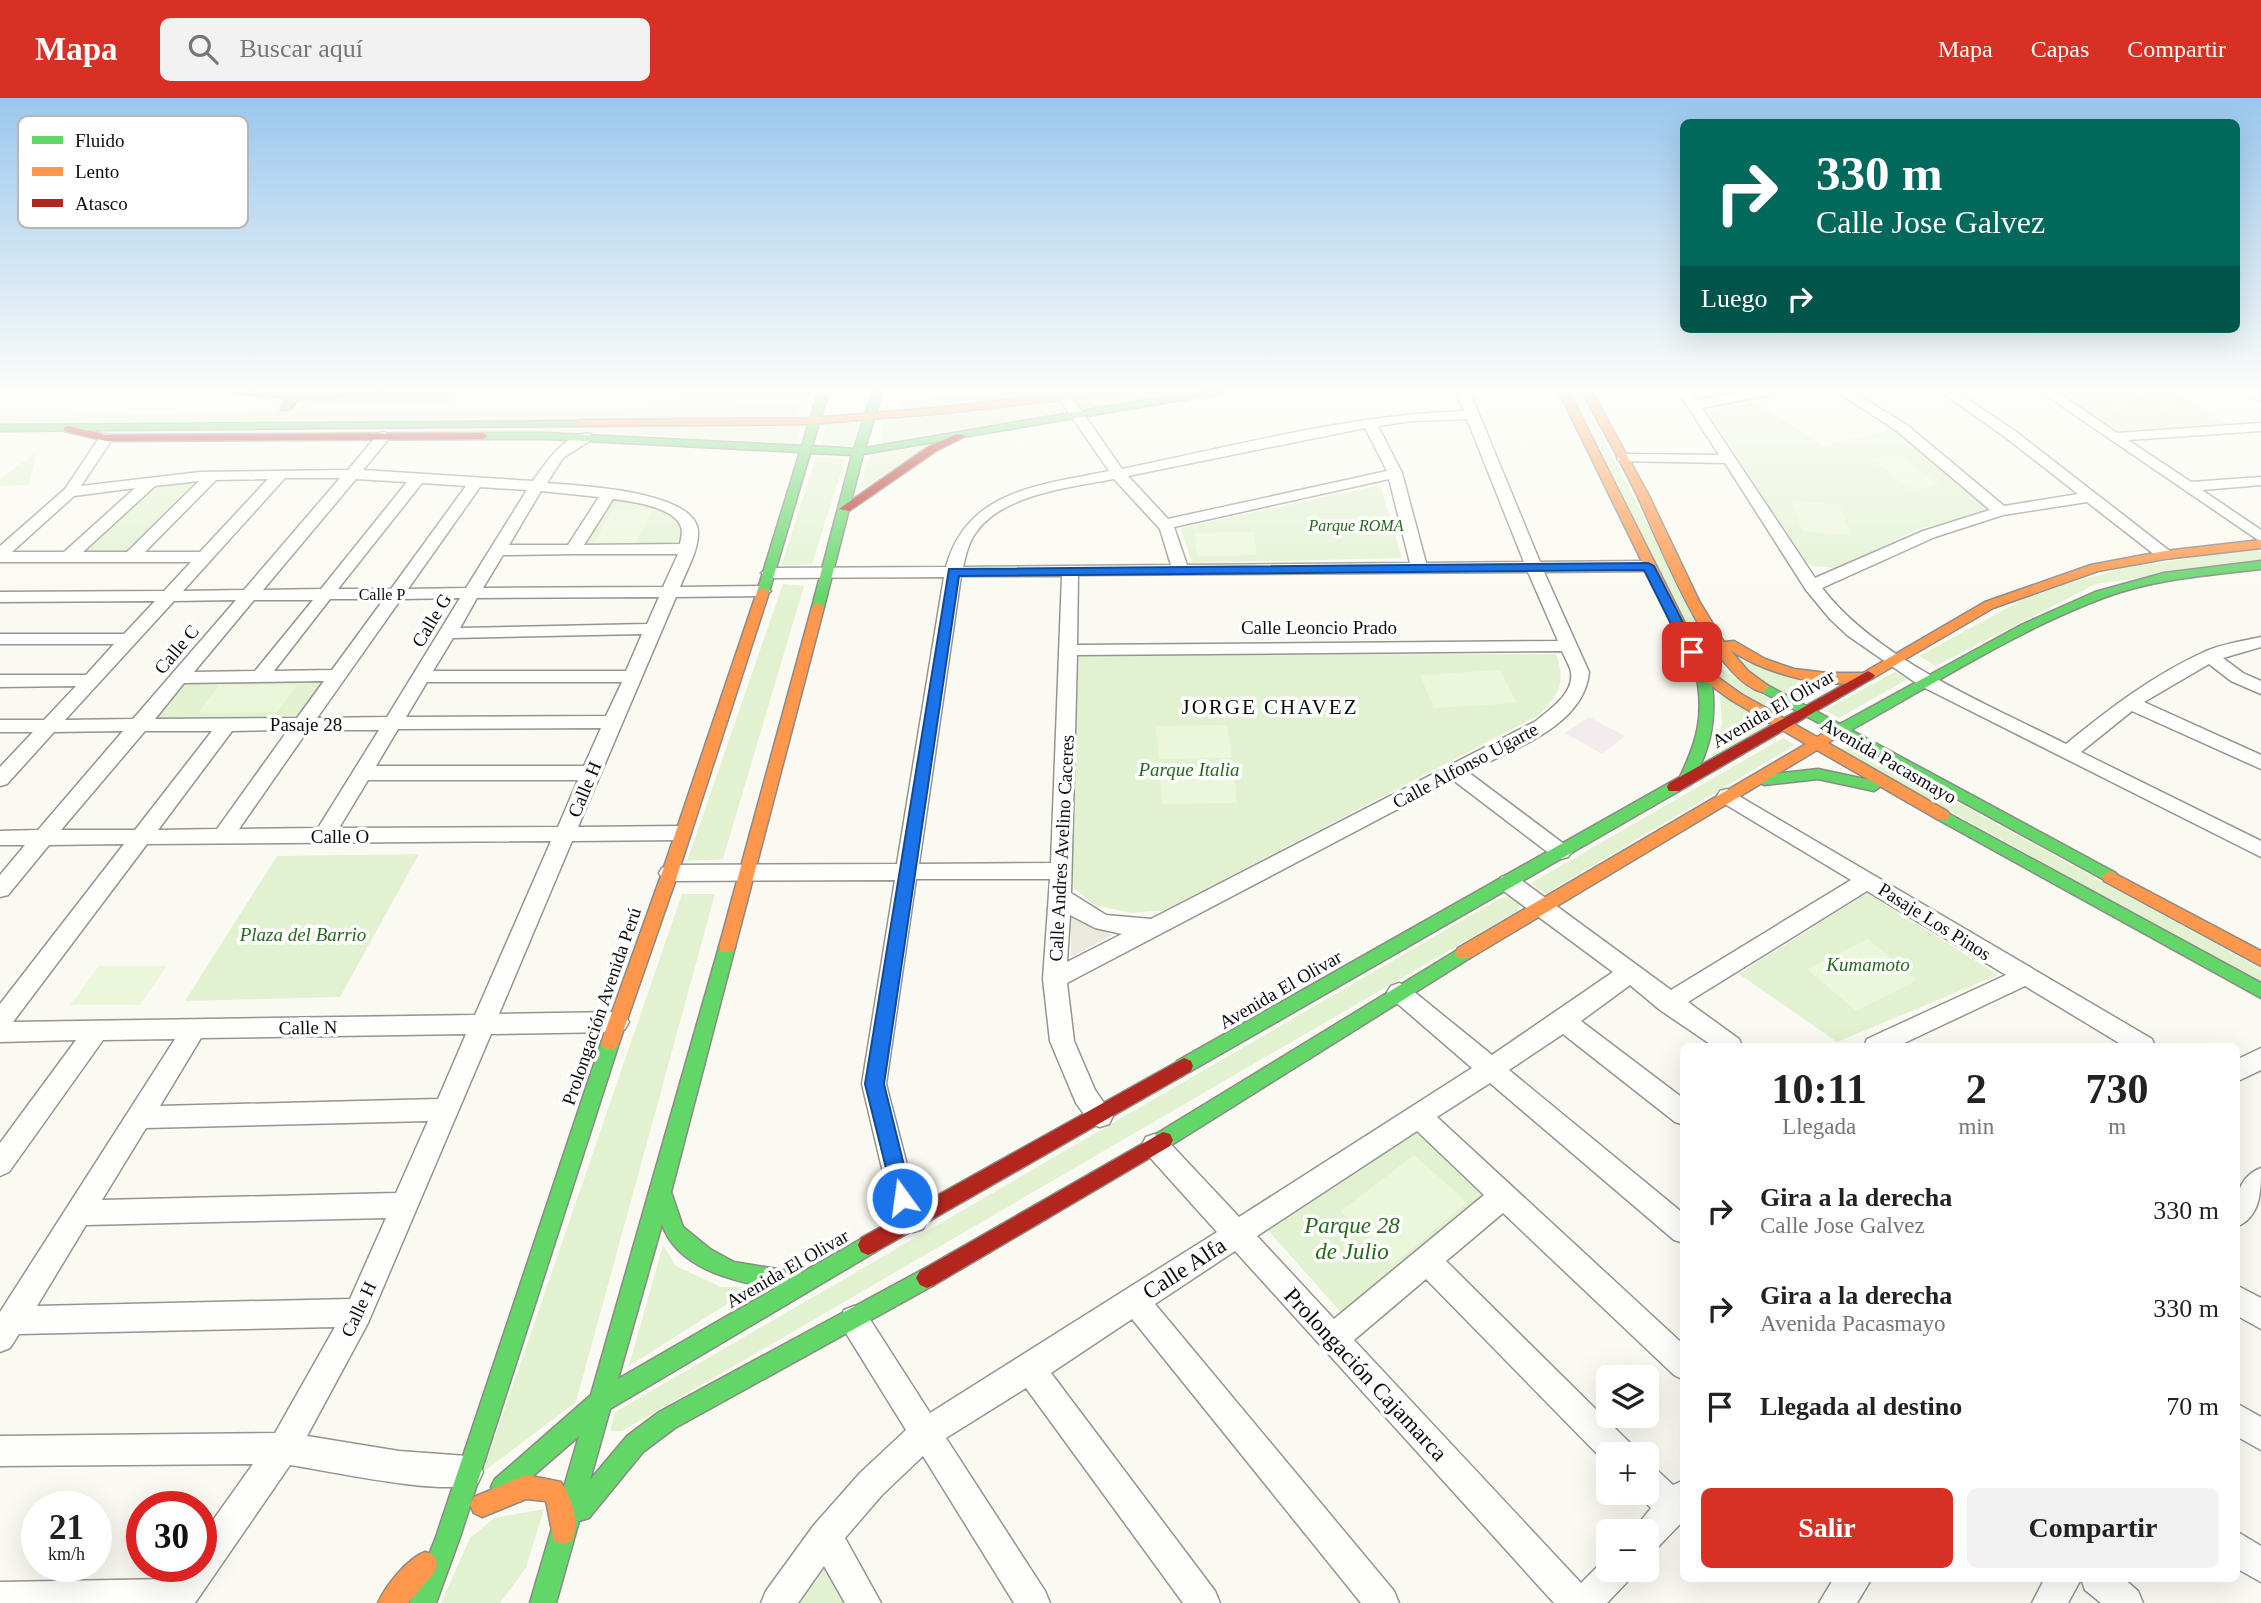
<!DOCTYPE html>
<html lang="es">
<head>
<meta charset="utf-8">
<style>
  body { margin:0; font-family:"Times New Roman",serif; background:#f2f2f2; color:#222; height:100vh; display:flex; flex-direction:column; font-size:26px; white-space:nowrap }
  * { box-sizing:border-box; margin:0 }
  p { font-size:23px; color:#767676 }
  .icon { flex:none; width:38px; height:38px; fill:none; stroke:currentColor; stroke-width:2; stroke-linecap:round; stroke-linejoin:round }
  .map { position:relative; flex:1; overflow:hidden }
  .side { position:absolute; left:1680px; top:945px; width:560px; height:539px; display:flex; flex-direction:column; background:#fff; border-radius:10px; box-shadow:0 7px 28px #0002 }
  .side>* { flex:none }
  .guide { position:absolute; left:1680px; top:21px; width:560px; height:214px; border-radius:10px; box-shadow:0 7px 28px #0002; background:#00695c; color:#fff; overflow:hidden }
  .controls { position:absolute; left:1596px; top:1267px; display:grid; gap:14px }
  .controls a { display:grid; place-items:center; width:63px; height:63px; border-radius:10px; background:#fff; box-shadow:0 7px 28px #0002; font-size:35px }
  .speed { position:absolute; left:21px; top:1393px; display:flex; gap:14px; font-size:35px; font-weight:700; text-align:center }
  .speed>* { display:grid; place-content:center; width:91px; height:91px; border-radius:50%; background:#fff; box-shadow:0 7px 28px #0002; line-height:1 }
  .speed small { font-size:18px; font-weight:400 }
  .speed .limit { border:10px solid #d22; background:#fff; color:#111 }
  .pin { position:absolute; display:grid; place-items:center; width:60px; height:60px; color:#fff; margin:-30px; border-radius:14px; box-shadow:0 4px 10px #0006 }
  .me { position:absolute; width:77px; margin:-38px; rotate:346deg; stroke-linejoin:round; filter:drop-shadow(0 0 5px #0008) }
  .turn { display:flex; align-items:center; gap:24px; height:147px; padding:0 21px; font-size:32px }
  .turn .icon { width:91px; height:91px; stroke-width:2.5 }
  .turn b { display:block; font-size:49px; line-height:60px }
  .then { display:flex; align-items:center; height:66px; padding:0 21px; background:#0003; gap:14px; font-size:26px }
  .eta { display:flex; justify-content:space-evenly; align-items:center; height:119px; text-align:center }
  .eta b { font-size:42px; font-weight:700; line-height:49px }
  .button { display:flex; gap:14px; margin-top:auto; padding:14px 21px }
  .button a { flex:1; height:80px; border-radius:10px; background:#d93025; color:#fff; font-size:28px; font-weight:700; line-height:80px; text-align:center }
  .button a+a { background:#f2f2f2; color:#222 }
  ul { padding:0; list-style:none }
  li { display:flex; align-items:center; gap:21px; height:98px; padding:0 21px }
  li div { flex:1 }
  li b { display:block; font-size:26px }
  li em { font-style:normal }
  header { display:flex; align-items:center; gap:42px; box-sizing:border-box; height:98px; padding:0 35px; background:#d93025; color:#fff }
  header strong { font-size:33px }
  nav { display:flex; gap:38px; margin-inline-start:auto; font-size:24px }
  .search { width:490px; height:63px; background:#f2f2f2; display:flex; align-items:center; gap:18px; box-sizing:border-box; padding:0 24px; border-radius:10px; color:#767676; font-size:26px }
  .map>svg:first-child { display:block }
  .industrial { fill:#f3ecef }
  .green { fill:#e2f2d1 }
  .pitch { fill:#ecf6db }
  .plaza { fill:#ebe9dd }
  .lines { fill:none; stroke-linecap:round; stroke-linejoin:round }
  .street-casing { stroke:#949490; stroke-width:3 }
  .fast-casing { stroke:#8b8a87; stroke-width:3 }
  .slow-casing { stroke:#8b8a87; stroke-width:3 }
  .jam-casing { stroke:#8b8a87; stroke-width:3 }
  .street { fill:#fefefd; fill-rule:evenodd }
  .fast { fill:#63d668; fill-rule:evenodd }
  .slow { fill:#ff974d; fill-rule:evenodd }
  .jam { fill:#b3261e; fill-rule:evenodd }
  .route { fill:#1a73e8; stroke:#114b97; stroke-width:2 }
  .labels { text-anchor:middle; stroke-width:7; stroke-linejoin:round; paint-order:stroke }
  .far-park-label { font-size:16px; font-style:italic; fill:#26681b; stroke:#fff }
  .far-street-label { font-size:16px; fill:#0d0d0d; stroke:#fff }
  .street-label { font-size:19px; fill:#0d0d0d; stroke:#fff }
  .park-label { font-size:19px; font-style:italic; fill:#26681b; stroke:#fff }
  .neighbourhood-label { font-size:21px; letter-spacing:2px; fill:#0d0d0d; stroke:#fff }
  .near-park-label { font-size:23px; font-style:italic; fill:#26681b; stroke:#fff }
  .near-street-label { font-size:23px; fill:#0d0d0d; stroke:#fff }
  .key { fill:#fff; stroke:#b6b6b6; stroke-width:2 }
  .key-label { font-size:19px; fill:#0d0d0d }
</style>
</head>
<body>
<header>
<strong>Mapa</strong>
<div class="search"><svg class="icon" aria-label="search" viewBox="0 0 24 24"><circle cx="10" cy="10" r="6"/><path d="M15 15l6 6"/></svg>Buscar aquí</div>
<nav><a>Mapa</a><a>Capas</a><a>Compartir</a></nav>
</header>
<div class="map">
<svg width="2261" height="1505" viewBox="0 0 2261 1505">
  <rect width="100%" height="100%" fill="#fbfaf2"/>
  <path class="industrial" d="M1589 619 1625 638 1602 656 1565 635Z"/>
  <path class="green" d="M679 292H811L808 298 675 299Z
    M1023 292H1096L902 311V303Z
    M1157 292H1206L882 346 883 322Z
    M1568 292H1578L1723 572 1785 611 1778 618 1705 569Z
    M2053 292H2173L2226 326 2116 333Z
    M460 296 453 305H312L306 300Z
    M1756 304 1822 348 1894 331 1993 413 1918 431 1838 470 1813 468 1802 461 1709 313Z
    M801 308 795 318 0 325V318Z
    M827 325H858L852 347 829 350 821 348Z
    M802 326 794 348 603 334 114 337Z
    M934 345 859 393 870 358Z
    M36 355 29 387 0 388V381Z
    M816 359 845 361 812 466 781 468Z
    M202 380 130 455H80L155 385Z
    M1380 387 1402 460 1192 465 1181 430Z
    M611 398C642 404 690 405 681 448L582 449Z
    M2256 450 2261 454V462L2096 486 1936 568 1919 558 2035 495 2120 471Z
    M783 486 804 488 723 761 687 763Z
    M1556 556C1566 586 1560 594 1539 617L1165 812 1132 815 1094 807 1073 789 1070 768 1079 557Z
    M1735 561 1832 587 1803 604 1772 590Z
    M1895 574 1908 581 1839 620 1825 612Z
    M331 581 303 624 149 627 186 584Z
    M1720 596 1771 626 1712 659 1722 626Z
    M1783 640 1795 647 1545 796 1531 785Z
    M1851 646 2261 871V886L1840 652Z
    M419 756 340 899 185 903 277 758Z
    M1867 795 1998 877 1837 944 1739 876Z
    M682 796H715L576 1304 483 1374Z
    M1509 798 1518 801 1520 806 1517 813 622 1333H610L615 1314 1499 801Z
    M1418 1028 1492 1096 1346 1220 1265 1129Z
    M663 1147 676 1168 721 1189H754L629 1268Z
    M544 1411 526 1470 500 1505H441L470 1440 494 1420Z
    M819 1459 858 1505H789Z"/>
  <path class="pitch" d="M2129 292H2163L2200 316 2168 318Z
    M2116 294 2149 317 2122 318 2088 296Z
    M1902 357 1940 388 1909 391 1871 360Z
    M1791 402 1839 407 1852 438 1802 433Z
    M612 412H652L635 446H594Z
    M1253 434 1257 457 1197 458 1194 435Z
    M1500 572 1517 605 1434 610 1420 577Z
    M219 587H297L277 614 198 615Z
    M1227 627 1232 660 1159 661 1156 628Z
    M1233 669 1237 705 1162 706 1159 671Z
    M1868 841 1917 882 1856 913 1807 871Z
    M99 868H167L140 907H70Z
    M1414 1057 1467 1104 1393 1167 1341 1113Z"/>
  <path class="plaza" d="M1071 818 1112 837 1071 859Z"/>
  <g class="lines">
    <g class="street-casing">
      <path id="street" d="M1455 292H1469L1540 464 1648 463 1656 468 1648 473 1544 474 1589 574C1584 629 1510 652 1468 674L1568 749 1572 754 1568 759 1561 761 1554 759 1453 682 1067 885 1074 943 1095 992 1113 1018 1109 1026 1100 1029 1091 1026 1076 1005 1050 943 1043 881 1050 781H916L886 986 915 1098 927 1122 923 1131 913 1134 903 1131 889 1100 862 986 895 782 670 783 662 780 659 775 662 770 670 767 897 766 944 479 769 480 761 475 769 470 946 469C967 391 1042 387 1109 373L1058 299 1060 296H1070L1122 371C1235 348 1348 317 1464 313ZM1467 321 1524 464 1426 465 1402 375 1378 328 1412 323ZM1365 330 1387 373 1168 421 1128 378ZM1114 381 1160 431 1171 467 963 469C966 456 969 443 977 433 1004 396 1072 389 1114 381ZM1389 381 1410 465 1187 467 1174 429ZM1528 474 1558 543 1077 547 1078 477ZM961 478H1062L1051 765 919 766ZM1562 553C1565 560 1570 568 1571 574 1574 596 1550 611 1536 623L1151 821 1106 817 1071 795 1077 557ZM1070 817 1095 830 1122 836 1067 864Z
        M1677 292H1691L1697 302 1753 292H1781L1774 296 1702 310 1815 480 1923 433 1990 412 1897 333 1834 292H1850L1907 327 2004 408 2078 396 2005 339 1938 292H1954L2015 333 2171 454 2173 457 2171 460H2159L2087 404 2003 417 1935 439 1822 490C1876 561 1987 606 2066 646 2109 611 2153 577 2204 554 2221 546 2243 543 2261 539V549L2223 560 2243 575 2261 583V596L2231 583 2209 566 2144 604 2261 657V671L2132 613 2081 654 2261 743V759L1919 587 1847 537 1830 521 1806 492 1725 365 1619 363 1617 360 1624 356 1719 357Z
        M2038 292H2054L2117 335 2261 325V333L2128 342 2191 384 2261 379V387L2202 392 2261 432V444Z
        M2242 292 2261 293V303Z
        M384 334 391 338 363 372 533 383C544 367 568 331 591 336V342L563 360 547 385C577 388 695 392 698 433 699 452 687 471 680 489L763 488 771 493 763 498 676 499 578 729 681 728 688 730 691 735 688 740 681 742 572 743 499 916 617 914 625 917 629 924 625 931 617 934 491 936 368 1225 307 1338 399 1353 467 1358 478 1363 483 1374 478 1385C445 1399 330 1373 290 1367L195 1505H0V1484L171 1481 181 1468H201V1439L253 1366 0 1368V1338L275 1335 335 1229 19 1236 10 1250 0 1254V1214L175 941 103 942 9 1074 0 1078V1045L76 942 0 944V906L124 746 49 747 8 797 0 799V777L25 747H0V733L38 732 123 633 54 634 7 686 0 688V669L33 634H0V622H44L76 588 0 589V577H86L114 546H0V536H124L155 503 0 504V494L164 493 191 464H0V448L65 391 101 337 106 336 113 340 81 388 200 374 348 372 379 335ZM285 380H340L244 492 183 493ZM268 381 200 454H145L216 382ZM356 381 407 384 321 491 263 492ZM199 383 127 454H83L155 388ZM422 385 466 388 391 491H338ZM480 389 527 392 466 490 408 491ZM135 390 64 454H12L74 398ZM541 393 599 399 568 447H509ZM613 401C630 403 675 409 681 429 683 433 681 441 680 446L584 447ZM575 456H678L663 489 483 490 503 457ZM659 499 647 526 460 530 477 500ZM460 500 387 619 317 620 401 501ZM330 501H384L332 572 274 573ZM236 502 133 621 65 622 174 503ZM254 502H313L255 573 194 574ZM642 536 626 573H433L453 540ZM324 583 297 620 155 621 184 585ZM427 584H622L606 618 406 619ZM601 630 584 668H376L398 631ZM288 632 217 731 158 732 232 633ZM308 632H379L318 730 239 731ZM145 633H212L135 732H61ZM368 682H578L558 729 339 730ZM551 743 475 917 13 924 147 746ZM466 936 438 1001 160 1008 201 940ZM428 1023 396 1095 102 1102 146 1030ZM386 1120 350 1201 37 1208 86 1127Z
        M1727 691 2152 941 2155 948H2124L2025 888 1898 948H1864L1867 941 2006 877 1867 793 1688 904 1739 941 1742 948H1713L1660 912 1630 887 1581 923 1684 1001V1027L1675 1024 1563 936 1509 972 1684 1116V1145L1674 1142 1490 985 1437 1019 1684 1247V1282L1674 1277 1503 1115 1446 1163 1630 1345 1634 1356H1608V1367L1426 1181 1354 1242 1581 1485 1608 1458V1472H1631L1627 1484 1607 1505H1554L1235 1153 1155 1206 1394 1493 1399 1505H1361L1132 1221 1051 1275 1215 1493 1220 1505H1183L1026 1290 946 1340 1045 1493 1050 1505H1014L923 1358 882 1397 845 1440 881 1505H845L824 1468 798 1505H761L766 1493 814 1427 860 1375 906 1332 844 1232 840 1222 844 1212 854 1208 864 1212 930 1315 1217 1134 1146 1055 1142 1047 1146 1039 1155 1036 1164 1039 1239 1119 1472 970 1391 900 1387 894 1391 888 1399 885 1407 888 1492 957 1613 874 1501 791 1498 785 1501 779 1509 777 1517 779 1671 892 1851 782 1720 703 1717 698 1720 693ZM1417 1033 1484 1097 1334 1221 1257 1138Z
        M2261 950V972L2236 984V962Z
        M2261 1070C2261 1093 2261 1119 2236 1129 2236 1105 2235 1080 2261 1070Z
        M2236 1187 2261 1200V1231L2236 1217Z
        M2236 1305 2261 1319V1352L2236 1338Z
        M1647 1368 1658 1373 1673 1387 1684 1382V1422L1658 1449 1647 1454V1433H1633L1651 1410 1636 1395H1647Z
        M2236 1433 2261 1448V1484L2236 1470Z
        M1834 1480H1872L1857 1505H1819Z
        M2045 1480H2123L2138 1493 2143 1505H2101L2085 1492 2081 1481 2068 1505H2032Z"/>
    </g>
    <g class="fast-casing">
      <path id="fast" d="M819 292H829L812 348 854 351 873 292H883L865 350 1205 292H1228L1223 295 863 356 824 509 818 513 812 509 852 357 810 355 769 494 763 498 757 494 800 354 547 341H483L478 338 483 335H547L802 348Z
        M293 296 302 298 289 312H281V308Z
        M583 323V327L579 328 0 333V327Z
        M2261 463V471C2208 477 2153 481 2103 500 2017 532 1931 588 1851 632L2116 775 2118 779 2110 785 1755 590 1762 586 1767 587 1840 626 2021 527 2095 494 2164 475Z
        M1703 571 1710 575C1718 616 1712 650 1690 687H1680L1679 693 1191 973 1184 976 1177 973 1175 968 1177 963 1669 685H1679L1678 683C1697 644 1705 619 1696 575Z
        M1818 671 1874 683 1881 688 1874 693 1818 681 1764 687 1757 682 1764 677Z
        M1942 712 2261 885V900L1937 721 1934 717 1937 713Z
        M727 843 733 844 735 849 671 1094 683 1129 710 1151 734 1164 801 1175 868 1137 875 1140 878 1147 875 1154 610 1311 590 1382 627 1338 659 1314 920 1173 927 1170 934 1173 938 1180 934 1187 675 1330 643 1354 589 1420 579 1423 556 1505H530L579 1338 511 1397 503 1401 495 1397 491 1389 495 1381 591 1297 719 849 721 844ZM662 1126C677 1171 734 1183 774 1191L618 1281Z
        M1464 848 1470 850 1473 855 1470 860 1170 1048 1163 1050 1156 1048 1153 1042 1156 1036Z
        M610 938 616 940 619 945 460 1439 436 1505H410L436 1439 601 945 604 940Z"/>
    </g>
    <g class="slow-casing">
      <path id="slow" d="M225 292 297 295 454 292 449 295 297 301 230 295Z
        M1097 292H1129L1124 295 945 315 812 326 579 328 574 325 579 322 812 320 945 309Z
        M1558 292H1568L1709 573 1741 596 1817 639 1835 629H1845L1847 632 1828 645 1947 713 1950 717 1947 721H1937L1817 652 1470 860H1458L1455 855 1458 850 1806 646 1731 602 1698 578Z
        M1581 292H1591L1648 396 1699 503 1724 544 1734 543 1765 561 1794 571 1827 575H1863L1985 504 2091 467 2165 453 2261 442V450L2165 461 2098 473 1993 510 1873 580C1832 596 1765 575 1730 552L1748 573 1767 587 1769 590 1762 594C1711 580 1659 444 1637 397 1620 361 1600 327 1581 292Z
        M763 490 769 494 678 775 619 945 616 950 610 952 604 950 601 945 662 775 757 494Z
        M818 505 824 509 735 849 733 854H721L719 849 812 509Z
        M2110 773 2261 853V868L2104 783 2102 779Z
        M526 1377 561 1384C572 1401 580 1422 572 1443L563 1446 554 1443 546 1403 526 1401 482 1419 474 1415 470 1407 474 1399Z
        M425 1454 434 1457 437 1466 434 1475 408 1505H378C386 1487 407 1461 425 1454Z"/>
    </g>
    <g class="jam-casing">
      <path id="jam" d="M68 328 106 337 483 335 488 338 483 341 106 343 64 333V329Z
        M957 336 966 338 936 353 849 413 839 411 928 349Z
        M1868 573 1875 577 1873 580 1679 693H1669L1667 689 1669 685Z
        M1184 960 1191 963 1193 968 1191 973 875 1154 868 1157 861 1154 858 1147 861 1140Z
        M1163 1034 1170 1036 1173 1042 1170 1048 934 1187 927 1190 920 1187 916 1180 920 1173Z"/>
    </g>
    <use href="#street" class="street"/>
    <use href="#fast" class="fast"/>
    <use href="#slow" class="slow"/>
    <use href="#jam" class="jam"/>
  </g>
  <linearGradient id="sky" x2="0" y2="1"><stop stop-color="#9ac7ee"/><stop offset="0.58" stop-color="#fdfdf9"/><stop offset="1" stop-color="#fdfdf9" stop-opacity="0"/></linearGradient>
  <rect width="2261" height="503" fill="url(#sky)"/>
  <path class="route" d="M1648 465 1654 468 1698 554 1696 557 1692 558 1685 554 1644 472 959 478 884 986 912 1100 909 1106 902 1109 895 1106 865 986 949 471Z"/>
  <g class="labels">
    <g class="far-park-label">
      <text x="1356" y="433">Parque ROMA</text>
    </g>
    <g class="far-street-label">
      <text x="382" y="502">Calle P</text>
    </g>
    <g class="street-label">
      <text transform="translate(431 522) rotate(-59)" y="7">Calle G</text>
      <text x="1319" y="536">Calle Leoncio Prado</text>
      <text transform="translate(176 551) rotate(-50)" y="7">Calle C</text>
      <text transform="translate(1773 610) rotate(-30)" y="7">Avenida El Olivar</text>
      <text x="306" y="633">Pasaje 28</text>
      <text transform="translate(1889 662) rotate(30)" y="7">Avenida Pacasmayo</text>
      <text transform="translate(1465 667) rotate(-28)" y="7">Calle Alfonso Ugarte</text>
      <text transform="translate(584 691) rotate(-67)" y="7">Calle H</text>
      <text x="340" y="745">Calle O</text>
      <text transform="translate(1061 750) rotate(-87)" y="7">Calle Andres Avelino Caceres</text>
      <text transform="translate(1935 823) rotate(32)" y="7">Pasaje Los Pinos</text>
      <text transform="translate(1280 891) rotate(-30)" y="7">Avenida El Olivar</text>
      <text transform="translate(601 908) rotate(-71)" y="7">Prolongación Avenida Perú</text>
      <text transform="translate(308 929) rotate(-1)" y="7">Calle N</text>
      <text transform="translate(787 1170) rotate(-30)" y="7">Avenida El Olivar</text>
      <text transform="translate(358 1211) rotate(-65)" y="7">Calle H</text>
    </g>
    <g class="park-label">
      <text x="1189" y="678">Parque Italia</text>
      <text x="303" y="843">Plaza del Barrio</text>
      <text x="1868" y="873">Kumamoto</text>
    </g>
    <g class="neighbourhood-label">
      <text x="1270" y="616">JORGE CHAVEZ</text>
    </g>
    <g class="near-park-label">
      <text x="1352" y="1135">Parque 28<tspan x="1352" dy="26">de Julio</tspan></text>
    </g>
    <g class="near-street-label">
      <text transform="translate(1184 1170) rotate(-33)" y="8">Calle Alfa</text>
      <text transform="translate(1366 1276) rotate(47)" y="8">Prolongación Cajamarca</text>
    </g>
  </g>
  <rect x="18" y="18" width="230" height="112" rx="10" class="key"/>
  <rect x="32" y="38" width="31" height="8" fill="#63d668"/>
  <rect x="32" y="69" width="31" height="9" fill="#ff974d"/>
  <rect x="32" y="101" width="31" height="8" fill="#b3261e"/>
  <g class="key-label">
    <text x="75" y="49">Fluido</text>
    <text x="75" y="80">Lento</text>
    <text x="75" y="112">Atasco</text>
  </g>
</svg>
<div class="controls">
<a><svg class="icon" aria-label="layers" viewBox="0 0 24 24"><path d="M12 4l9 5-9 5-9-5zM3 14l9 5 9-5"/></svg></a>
<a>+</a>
<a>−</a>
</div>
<div class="speed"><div>21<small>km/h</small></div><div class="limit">30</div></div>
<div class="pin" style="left:1692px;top:554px;background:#d93025"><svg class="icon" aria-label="arrive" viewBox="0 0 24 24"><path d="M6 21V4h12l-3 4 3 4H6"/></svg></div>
<svg class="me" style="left:902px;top:1100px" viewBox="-20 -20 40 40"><circle r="17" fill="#1a73e8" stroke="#fff" stroke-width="3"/><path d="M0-11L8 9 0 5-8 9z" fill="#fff"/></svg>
<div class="guide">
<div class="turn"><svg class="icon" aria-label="right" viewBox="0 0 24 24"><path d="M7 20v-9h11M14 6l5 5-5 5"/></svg><div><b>330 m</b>Calle Jose Galvez</div></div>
<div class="then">Luego<svg class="icon" aria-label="right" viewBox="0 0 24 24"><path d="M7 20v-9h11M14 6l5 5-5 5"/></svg></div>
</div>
<section class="side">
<div class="eta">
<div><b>10:11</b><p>Llegada</p></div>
<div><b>2</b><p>min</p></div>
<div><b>730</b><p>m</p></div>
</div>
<ul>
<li><svg class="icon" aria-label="right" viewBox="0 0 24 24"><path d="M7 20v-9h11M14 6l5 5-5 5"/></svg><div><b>Gira a la derecha</b><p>Calle Jose Galvez</p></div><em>330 m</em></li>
<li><svg class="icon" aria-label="right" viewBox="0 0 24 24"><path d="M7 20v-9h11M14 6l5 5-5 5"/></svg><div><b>Gira a la derecha</b><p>Avenida Pacasmayo</p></div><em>330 m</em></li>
<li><svg class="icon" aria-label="arrive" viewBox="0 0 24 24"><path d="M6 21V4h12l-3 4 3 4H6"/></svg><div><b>Llegada al destino</b></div><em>70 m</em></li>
</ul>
<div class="button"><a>Salir</a><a>Compartir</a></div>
</section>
</div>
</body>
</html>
